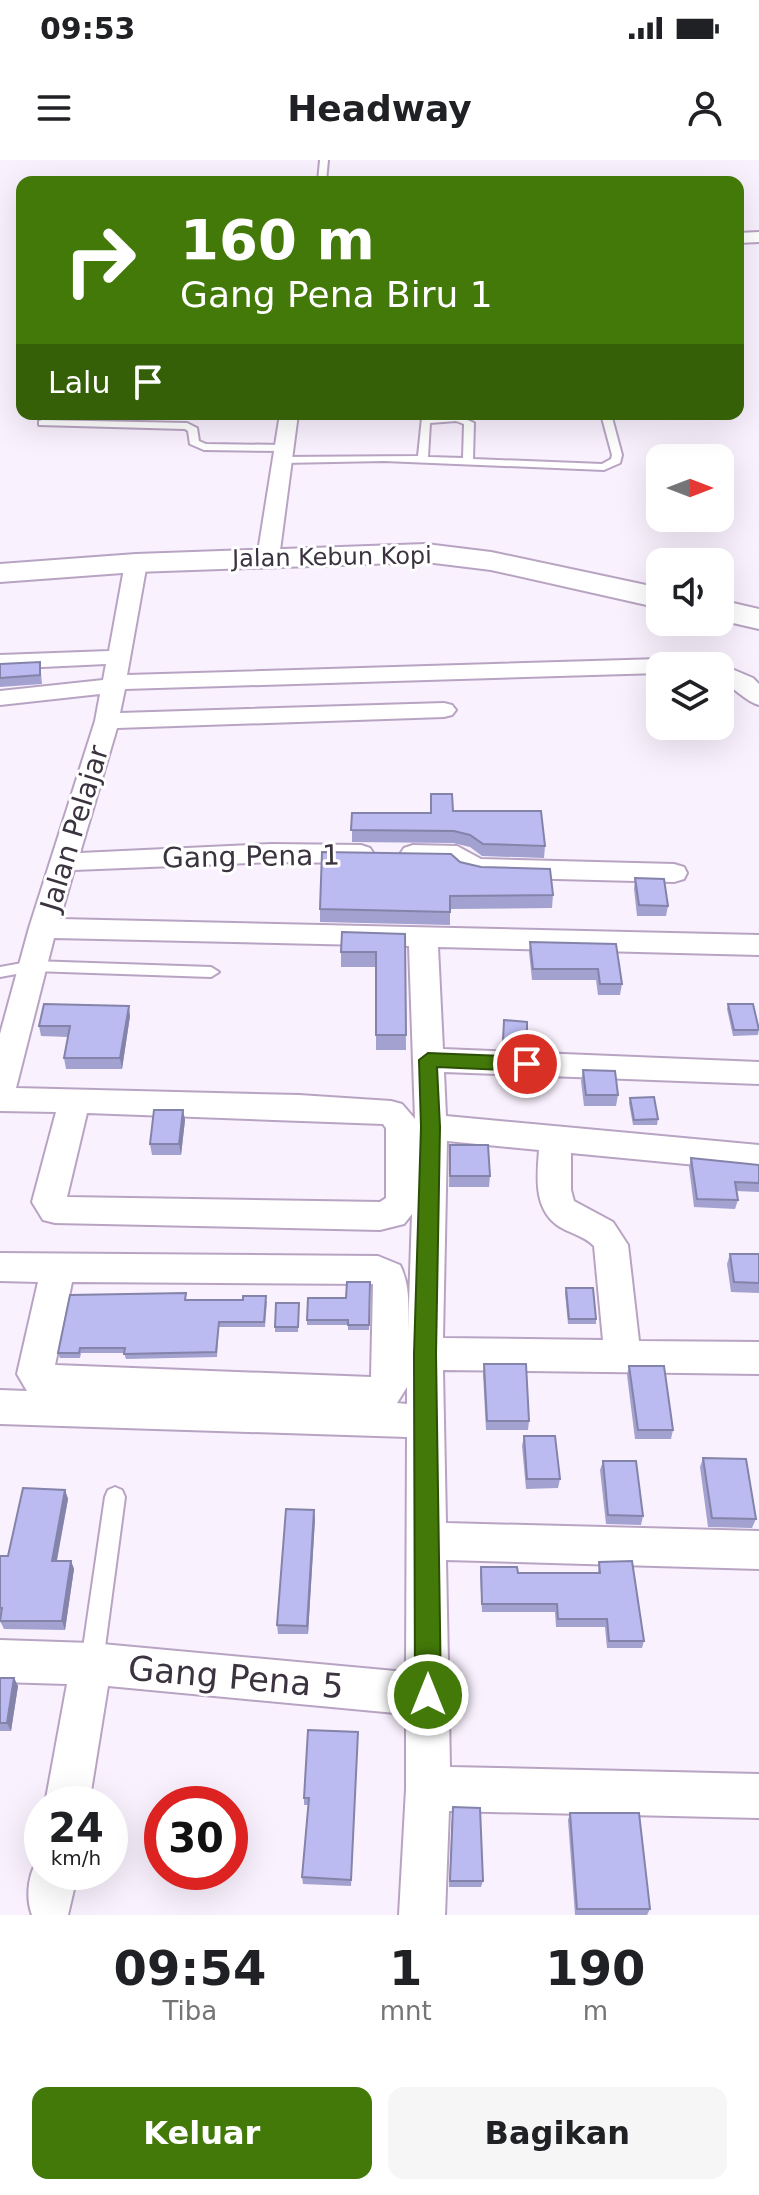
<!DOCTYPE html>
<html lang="id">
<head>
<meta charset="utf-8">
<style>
  body { margin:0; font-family:"DejaVu Sans",sans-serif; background:#f6f6f6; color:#202124; height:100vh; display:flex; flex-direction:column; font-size:30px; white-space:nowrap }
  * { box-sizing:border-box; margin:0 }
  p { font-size:26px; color:#757577 }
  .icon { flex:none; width:44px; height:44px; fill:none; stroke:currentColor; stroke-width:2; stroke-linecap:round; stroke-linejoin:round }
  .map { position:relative; height:1755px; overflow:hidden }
  .side { display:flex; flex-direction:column; background:#fff; flex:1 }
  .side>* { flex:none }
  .top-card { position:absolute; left:16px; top:16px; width:728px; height:244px; border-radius:16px; box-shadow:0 8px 32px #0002; background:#437909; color:#fff; overflow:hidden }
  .needle { width:52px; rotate:90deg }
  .controls { position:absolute; left:646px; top:284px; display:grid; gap:16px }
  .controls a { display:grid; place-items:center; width:88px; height:88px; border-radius:16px; background:#fff; box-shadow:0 8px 32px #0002; font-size:40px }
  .speed { position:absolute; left:24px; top:1626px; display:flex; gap:16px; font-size:40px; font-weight:700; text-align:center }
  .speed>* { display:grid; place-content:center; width:104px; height:104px; border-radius:50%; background:#fff; box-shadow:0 8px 32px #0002; line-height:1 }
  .speed small { font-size:20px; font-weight:400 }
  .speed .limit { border:12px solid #d22; background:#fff; color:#111 }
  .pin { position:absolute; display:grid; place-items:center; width:68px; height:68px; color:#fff; margin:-34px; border:4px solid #fff; border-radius:50%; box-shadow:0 2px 8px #0007 }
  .me { position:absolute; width:88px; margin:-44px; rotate:0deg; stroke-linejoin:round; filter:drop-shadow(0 0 6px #0008) }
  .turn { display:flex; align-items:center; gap:28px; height:168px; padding:0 32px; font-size:36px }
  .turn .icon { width:104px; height:104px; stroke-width:2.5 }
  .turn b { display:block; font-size:56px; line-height:68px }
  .then { display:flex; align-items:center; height:76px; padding:0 32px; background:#0003; gap:16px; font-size:30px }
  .eta { display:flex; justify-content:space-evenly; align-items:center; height:136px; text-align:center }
  .eta b { font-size:48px; font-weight:800; line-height:56px }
  .button { display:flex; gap:16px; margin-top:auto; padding:16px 32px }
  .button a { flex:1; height:92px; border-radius:16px; background:#437909; color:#fff; font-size:32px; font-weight:800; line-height:92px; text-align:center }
  .button a+a { background:#f6f6f6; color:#202124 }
  .status { display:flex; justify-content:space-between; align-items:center; height:56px; padding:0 40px; background:#fff; direction:ltr }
  .status svg { height:22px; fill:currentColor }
  header { display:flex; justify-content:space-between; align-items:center; height:104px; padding:0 32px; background:#fff; font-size:36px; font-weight:800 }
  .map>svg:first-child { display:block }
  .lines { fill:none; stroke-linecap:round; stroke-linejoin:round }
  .service-casing { stroke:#b8a4c2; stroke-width:4 }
  .minor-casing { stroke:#b8a4c2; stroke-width:4 }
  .primary-casing { stroke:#b8a4c2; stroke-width:4 }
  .service { fill:#fff; fill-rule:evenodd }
  .minor { fill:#fff; fill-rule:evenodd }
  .primary { fill:#fff; fill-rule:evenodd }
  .wall { fill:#a2a1cf }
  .shaded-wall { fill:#8483a9 }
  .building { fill:#bcbbf1; stroke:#8483a9; stroke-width:2 }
  .route { fill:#437909; stroke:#2c4f06; stroke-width:2 }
  .labels { text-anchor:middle; stroke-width:6; stroke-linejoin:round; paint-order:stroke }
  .far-street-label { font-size:24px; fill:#3b333f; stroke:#fff }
  .street-label { font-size:28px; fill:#3b333f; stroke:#fff }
  .near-street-label { font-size:34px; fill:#3b333f; stroke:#fff }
</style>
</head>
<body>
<div class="status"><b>09:53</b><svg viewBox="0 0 49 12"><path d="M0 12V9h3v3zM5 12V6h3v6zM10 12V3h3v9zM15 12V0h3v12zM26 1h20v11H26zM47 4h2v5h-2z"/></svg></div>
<header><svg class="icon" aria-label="menu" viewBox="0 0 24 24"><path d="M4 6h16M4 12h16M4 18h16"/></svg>Headway<svg class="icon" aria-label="person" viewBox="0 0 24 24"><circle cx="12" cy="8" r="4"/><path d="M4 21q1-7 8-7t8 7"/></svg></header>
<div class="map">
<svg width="759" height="1755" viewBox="0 0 759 1755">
  <rect width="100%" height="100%" fill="#f9f1fe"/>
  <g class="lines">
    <g class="service-casing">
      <path id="service" d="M320 0H328L326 22H318Z
        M601 254H611L622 295 620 303 604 310 384 301 283 303 278 300 283 297 418 296 422 258 457 255 474 263 473 299 602 304 611 299 612 295ZM456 261 464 264 463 298 428 297 430 263Z
        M42 260 187 263 197 268 199 281 206 284 284 285 289 288 284 291 204 290 190 284 188 271 185 269 39 265V261Z
        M33 801 211 807 219 812 211 817 33 811 0 817V807Z
        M115 1327 122 1330 125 1337 103 1502 100 1510 92 1513 84 1510 81 1502 105 1337 108 1330Z"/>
    </g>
    <g class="minor-casing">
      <path id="minor" d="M759 72V82L738 83V73Z
        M280 254H298L279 398 268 404 257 398Z
        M136 397 147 403 127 515 660 499 697 501 701 506H660V513L125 529 120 553 444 543 452 545 456 550 452 555 444 557 117 568 80 693 272 684 361 685 370 688 374 694 370 700 361 703 272 702 74 710 60 759 759 775V795L438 787 443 889 759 902V924L444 912 446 956 759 985V1011L571 993V1030L574 1041 613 1062 628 1085 639 1181 759 1182V1214L443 1210 446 1363 759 1371V1409L446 1400 450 1607 759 1614V1658L449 1651 445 1755H399L406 1629V1554L108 1526 89 1644H45L67 1524 0 1522V1480L91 1483 406 1512 407 1277 0 1264V1230L27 1231 17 1214 38 1122 0 1121V1093L378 1096 400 1105C411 1127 408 1149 408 1173L412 1054 404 1064 380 1070 55 1063 43 1060 32 1042 56 952 0 951V874L29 768 95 561 100 534 0 545V531L103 520 106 504 0 509V495L109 491 125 403ZM54 778 409 786 415 959 402 944 391 941 299 935 16 928ZM87 953 383 964 386 968V1038L380 1042 67 1037ZM447 981 539 990C537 1017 533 1050 560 1067 572 1074 584 1076 594 1086L603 1180 443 1178ZM72 1122 373 1124 371 1217 55 1205ZM407 1227V1244L397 1243Z
        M720 504 753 518 759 524V545C746 542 734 527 720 520V506H712Z
        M413 685 457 686 481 699 674 704 684 707 687 713 684 719 674 722 481 717 460 712 450 703 404 700 400 694 404 688Z
        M42 1695V1712H78L68 1755H32C25 1737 28 1709 42 1695Z"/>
    </g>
    <g class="primary-casing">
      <path id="primary" d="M426 384 491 392 660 428V448L491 410 426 402 136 412 0 422V404L136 394Z
        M720 440 759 449V469L720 460Z"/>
    </g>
    <use href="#service" class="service"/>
    <use href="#minor" class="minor"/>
    <use href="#primary" class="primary"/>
  </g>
  <path class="wall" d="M40 502 42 524 0 527V504Z
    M453 651 545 686 544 698 482 696 470 687 453 683 352 682V653H431Z
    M460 702 553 735 552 748 450 749V765L320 762V749Z
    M635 718 668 746 666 756H637L634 729Z
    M405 774 406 890H376V807H341V792Z
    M530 782 616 784 622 824 620 835H598L596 820H532L529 792Z
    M728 844 759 867 758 875 733 876 727 849Z
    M130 856 122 909H66L64 898 68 877 41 876 39 866Z
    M504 860 527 862 526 888 503 886Z
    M583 910 618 935 616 946H584L581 921Z
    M630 938 658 959 657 965H633L629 943Z
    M183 950 185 960 181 995H152L150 984Z
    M450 985 490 1016 489 1027H449Z
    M691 998 759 1005V1032L736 1031 738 1040 735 1049 694 1047 689 1007Z
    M730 1094H759V1133L731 1132 727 1104Z
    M370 1122 369 1170H348V1165H307V1160L346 1138Z
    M566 1128 596 1159V1164H568L565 1133Z
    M187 1140 267 1141 265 1167H219L217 1197 126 1199 124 1193H81L80 1198H60L58 1193Z
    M299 1149 298 1172H275V1167Z
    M484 1204 529 1261 528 1270H486L483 1214Z
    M629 1206 673 1270 671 1279H635L627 1215Z
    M524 1276 560 1319 558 1328 526 1329 522 1286Z
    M703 1298 756 1359 752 1368 708 1367 700 1307Z
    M603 1301 643 1356 641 1365 606 1364 600 1310Z
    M65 1330 68 1339 57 1401H71L74 1409 65 1470 4 1469 0 1461V1396H8Z
    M315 1359 308 1474H278L277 1465Z
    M599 1402 644 1481 642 1488H607L605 1467H556L555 1452H482L480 1414 481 1407 518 1413H598Z
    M0 1518H14L18 1526 11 1571H0Z
    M358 1572 351 1726 303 1724 302 1717 308 1645H304V1638Z
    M570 1653 650 1749 647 1755H575L568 1660Z
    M452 1654 483 1721 481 1727H449Z"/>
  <path class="shaded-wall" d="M129 846 130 856 122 909 120 898Z
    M183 950 185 960 181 995 179 984Z
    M65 1330 68 1339 55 1409 52 1401Z
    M314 1350 315 1359 308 1474 307 1466Z
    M71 1401 74 1409 65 1470 62 1461Z
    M14 1518 18 1526 11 1571 7 1563Z"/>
  <path class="building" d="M40 502V515L0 518V504Z
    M431 634H452L453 651H541L545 686 483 684 470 675 454 671 351 670 352 653H431Z
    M322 692 451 694 460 702 481 707 550 709 553 735 450 736V752L320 749Z
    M635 718 664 719 668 746 639 745Z
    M342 772 405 774 406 875H376V792H341Z
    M530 782 616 784 622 824H600L598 809H533Z
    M44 844 129 846 120 898H64L70 866H39Z
    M728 844H753L759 870H734Z
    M504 860 527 862V882L503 881Z
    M583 910 615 911 618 935H586Z
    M654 937 658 959 634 960 630 938Z
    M154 950H183L179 984H150Z
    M450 985H488L490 1016H450Z
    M691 998 759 1005V1023L735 1022 738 1040 697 1039Z
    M730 1094H759V1123L734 1122Z
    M347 1122H370L369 1165H348V1160H307L308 1138H346Z
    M566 1128H593L596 1159H569Z
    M186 1133 185 1140H243V1136H266L264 1162H219L216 1192 124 1194 125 1188H80L79 1193H58L70 1135Z
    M276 1143H299L298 1167H275Z
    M484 1204H526L529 1261H487Z
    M629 1206H664L673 1270H638Z
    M524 1276H555L560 1319H527Z
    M703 1298 746 1299 756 1359 712 1358Z
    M603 1301H636L643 1356 608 1355Z
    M23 1328 65 1330 52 1401H71L62 1461H0L2 1448H0V1396H8Z
    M286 1349 314 1350 307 1466 277 1465Z
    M632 1401 644 1481H609L607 1459H558L557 1444H482L481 1407H517L518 1413H600L599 1402Z
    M0 1518H14L7 1563H0Z
    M308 1570 358 1572 351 1720 302 1717 309 1638H304Z
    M453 1647 480 1648 483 1721H450Z
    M570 1653H639L650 1749H577Z"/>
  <path class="route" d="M428 893 527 897 537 904 527 911 437 907 440 967 436 1194 441 1535 437 1544 428 1548 419 1544 415 1535 414 1194 421 967 419 900Z"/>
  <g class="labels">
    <g class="far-street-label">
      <text transform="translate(332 397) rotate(-1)" y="8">Jalan Kebun Kopi</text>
    </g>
    <g class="street-label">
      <text transform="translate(74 668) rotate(-73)" y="10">Jalan Pelajar</text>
      <text transform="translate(251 696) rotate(-1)" y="10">Gang Pena 1</text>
    </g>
    <g class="near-street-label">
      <text transform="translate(236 1517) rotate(5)" y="12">Gang Pena 5</text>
    </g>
  </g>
</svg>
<div class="controls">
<a><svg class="needle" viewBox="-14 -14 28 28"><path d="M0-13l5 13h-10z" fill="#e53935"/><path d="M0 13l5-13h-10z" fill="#757577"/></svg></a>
<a><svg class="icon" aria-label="sound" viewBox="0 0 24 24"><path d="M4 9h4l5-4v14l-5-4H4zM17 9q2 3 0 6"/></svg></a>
<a><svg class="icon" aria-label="layers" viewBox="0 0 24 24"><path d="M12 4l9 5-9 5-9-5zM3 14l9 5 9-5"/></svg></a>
</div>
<div class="speed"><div>24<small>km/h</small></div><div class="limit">30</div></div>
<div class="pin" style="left:527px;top:904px;background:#d93025"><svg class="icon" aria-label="arrive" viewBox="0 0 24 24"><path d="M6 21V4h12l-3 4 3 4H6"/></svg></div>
<svg class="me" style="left:428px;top:1535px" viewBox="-20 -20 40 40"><circle r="17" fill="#437909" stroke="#fff" stroke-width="3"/><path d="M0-11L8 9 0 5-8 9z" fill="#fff"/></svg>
<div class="top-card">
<div class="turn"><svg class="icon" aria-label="right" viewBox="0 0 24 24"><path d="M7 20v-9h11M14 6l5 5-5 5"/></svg><div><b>160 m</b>Gang Pena Biru 1</div></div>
<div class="then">Lalu<svg class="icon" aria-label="arrive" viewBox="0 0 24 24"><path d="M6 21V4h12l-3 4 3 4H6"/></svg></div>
</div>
</div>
<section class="side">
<div class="eta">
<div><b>09:54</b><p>Tiba</p></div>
<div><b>1</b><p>mnt</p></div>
<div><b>190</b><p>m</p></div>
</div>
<div class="button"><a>Keluar</a><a>Bagikan</a></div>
</section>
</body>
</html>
